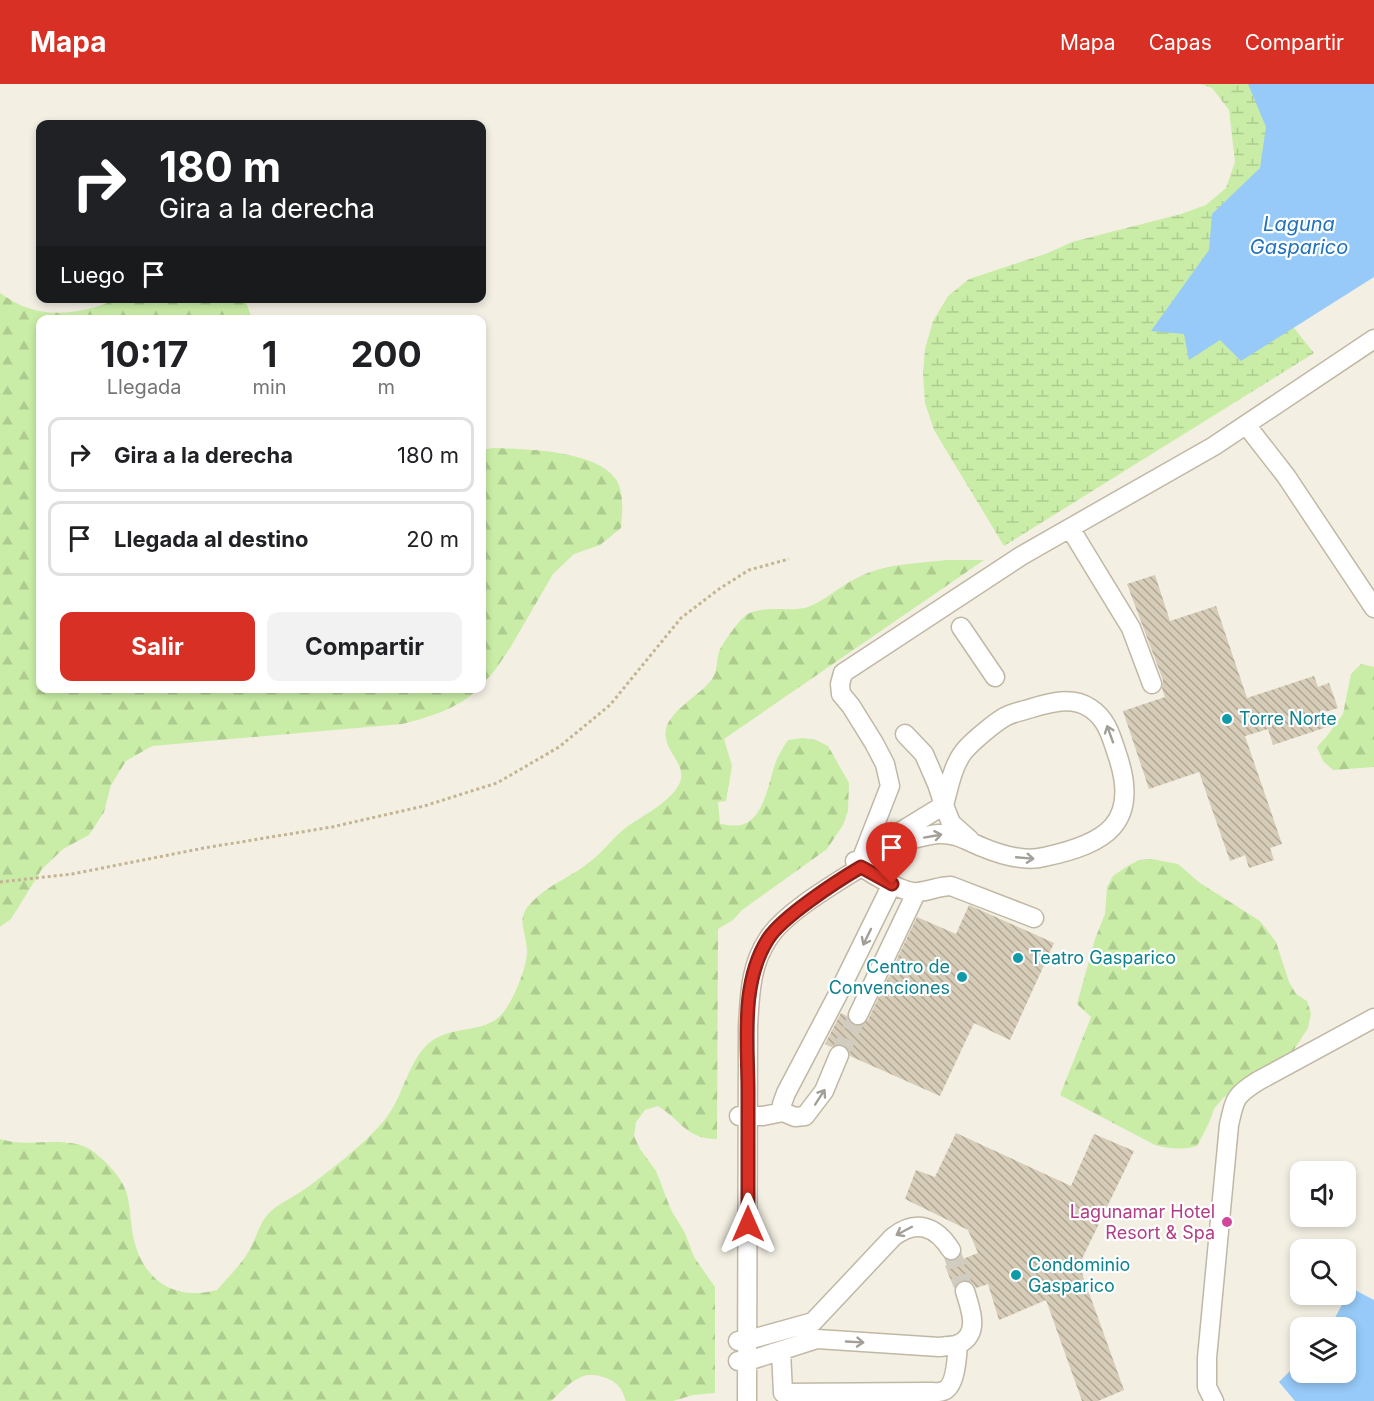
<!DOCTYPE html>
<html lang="es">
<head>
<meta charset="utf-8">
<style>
  body { margin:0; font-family:Inter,sans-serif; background:#f2f2f2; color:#202124; height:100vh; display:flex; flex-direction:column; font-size:22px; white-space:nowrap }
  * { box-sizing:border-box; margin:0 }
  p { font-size:20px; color:#757577 }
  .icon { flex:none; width:33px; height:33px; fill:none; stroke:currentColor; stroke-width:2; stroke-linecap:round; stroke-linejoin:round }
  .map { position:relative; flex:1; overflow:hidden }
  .side { position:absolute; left:36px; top:231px; width:450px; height:378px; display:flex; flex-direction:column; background:#fff; border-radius:12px; box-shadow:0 3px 9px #0003 }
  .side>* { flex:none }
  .banner { position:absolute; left:36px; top:36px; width:450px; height:183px; border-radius:12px; box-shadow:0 3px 9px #0003; background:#202124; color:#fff; overflow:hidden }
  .fabs { position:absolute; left:1290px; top:1077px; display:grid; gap:12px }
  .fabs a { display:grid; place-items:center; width:66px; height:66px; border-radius:12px; background:#fff; box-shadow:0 3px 9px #0003; font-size:30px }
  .pin { position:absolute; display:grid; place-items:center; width:51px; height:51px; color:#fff; margin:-62px -26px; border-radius:50% 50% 50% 0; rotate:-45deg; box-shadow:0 0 6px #0007 }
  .pin .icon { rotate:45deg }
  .me { position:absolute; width:66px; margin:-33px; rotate:0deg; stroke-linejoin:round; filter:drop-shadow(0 0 4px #0008) }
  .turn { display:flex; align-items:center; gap:21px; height:126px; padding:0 24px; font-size:27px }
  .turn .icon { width:78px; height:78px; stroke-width:2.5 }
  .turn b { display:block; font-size:42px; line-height:51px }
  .then { display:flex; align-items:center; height:57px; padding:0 24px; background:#0003; gap:12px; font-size:22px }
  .eta { display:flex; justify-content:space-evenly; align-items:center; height:102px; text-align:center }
  .eta b { font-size:36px; font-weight:700; line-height:42px }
  .primary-button { display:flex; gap:12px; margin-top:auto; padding:12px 24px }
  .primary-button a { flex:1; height:69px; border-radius:12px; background:#d93025; color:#fff; font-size:24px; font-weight:700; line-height:69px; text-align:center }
  .primary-button a+a { background:#f2f2f2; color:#202124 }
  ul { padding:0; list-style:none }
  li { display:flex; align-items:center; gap:18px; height:75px; margin:0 12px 9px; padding:0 12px; border:3px solid #e0e0e0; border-radius:12px }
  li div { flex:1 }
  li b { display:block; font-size:22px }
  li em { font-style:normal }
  header { display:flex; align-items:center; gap:36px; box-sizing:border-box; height:84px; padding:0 30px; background:#d93025; color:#fff }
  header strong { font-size:28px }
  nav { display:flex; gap:33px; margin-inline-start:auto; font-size:21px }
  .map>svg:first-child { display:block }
  .forest { fill:url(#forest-firs) }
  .wetland { fill:url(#wetland-marsh) }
  .water { fill:#97caf8 }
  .building { fill:url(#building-back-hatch) }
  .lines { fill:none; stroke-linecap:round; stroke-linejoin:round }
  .minor-tunnel { stroke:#d0ccc0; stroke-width:18; stroke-dasharray:18 9; stroke-linecap:butt }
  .minor-casing { stroke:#c0b8a4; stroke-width:21 }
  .path { stroke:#c3b594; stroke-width:3; stroke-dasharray:3 3; stroke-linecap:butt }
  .minor { stroke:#fff; stroke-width:18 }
  .oneway { stroke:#a29f98 }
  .route-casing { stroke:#8d1f18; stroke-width:15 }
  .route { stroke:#d93025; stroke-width:10 }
  .culture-dot { fill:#0f9aa8; stroke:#fff; stroke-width:2 }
  .hotel-dot { fill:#d1479c; stroke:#fff; stroke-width:2 }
  .labels { text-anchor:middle; stroke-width:4.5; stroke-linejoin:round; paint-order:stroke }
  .culture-label { font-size:18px; fill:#0d838f; stroke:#fff; text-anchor:start }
  .hotel-label { font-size:18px; fill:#b23c85; stroke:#fff; text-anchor:end }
  .water-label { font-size:20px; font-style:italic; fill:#2171bc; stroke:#fff }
</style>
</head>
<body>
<header>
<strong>Mapa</strong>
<nav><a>Mapa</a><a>Capas</a><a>Compartir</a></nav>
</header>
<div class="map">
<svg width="1374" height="1317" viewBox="0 0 1374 1317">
  <defs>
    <pattern id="forest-firs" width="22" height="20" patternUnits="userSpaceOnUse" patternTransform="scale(1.5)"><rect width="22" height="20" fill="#c9eda6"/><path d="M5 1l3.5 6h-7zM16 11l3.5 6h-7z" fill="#aecc8f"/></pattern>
    <pattern id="wetland-marsh" width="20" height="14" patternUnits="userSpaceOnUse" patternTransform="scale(1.5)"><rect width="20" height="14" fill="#c9eda6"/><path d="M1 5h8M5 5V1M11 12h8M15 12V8" fill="none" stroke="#aecc8f"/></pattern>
    <pattern id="building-back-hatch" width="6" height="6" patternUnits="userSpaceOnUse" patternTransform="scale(1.5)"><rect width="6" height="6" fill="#d6ccb7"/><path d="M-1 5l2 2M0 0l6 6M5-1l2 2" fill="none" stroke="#afa795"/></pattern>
  </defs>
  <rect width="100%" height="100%" fill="#f3efe3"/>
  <path class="forest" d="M0 209C8 214 16 220 25 223 54 234 89 228 116 215H245L252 235 40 236V604L478 605C457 625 430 633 402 640L152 662 126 677 111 701 104 728 89 751 63 765 42 785 11 835 0 843Z
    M493 364C525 365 594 366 615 394 625 408 622 428 621 444L600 461 574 470 553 490 510 564 495 586 482 601V366Z
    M946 476H984L724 655 732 682 726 717 718 718 720 740C728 741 736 743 744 740 764 733 769 698 775 680 778 671 783 664 788 656L803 654 816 656 828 662 849 699 848 727 843 741 827 765 742 826 733 836 718 845 717 1055C686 1055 681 1036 658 1022L645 1026 636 1038 634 1052 640 1065 656 1087 671 1126 685 1149 694 1173 715 1203V1309L693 1311 673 1317H626C624 1313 623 1307 620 1304 612 1293 593 1288 581 1293 569 1298 560 1309 551 1317H0V1055C30 1065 68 1049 94 1068 106 1078 120 1091 126 1107 131 1122 130 1140 134 1156 144 1198 176 1217 217 1206 228 1193 241 1181 249 1167 257 1153 259 1138 271 1127 281 1118 294 1113 305 1105 332 1085 360 1064 383 1038 403 1015 407 979 428 960 450 940 482 951 501 931 512 920 527 884 527 868 527 846 513 835 534 816 550 800 573 792 591 777 604 767 614 752 628 742 644 731 661 723 674 708 696 682 661 670 666 645 670 626 701 611 712 595 718 586 716 578 719 568 721 561 740 535 746 531 765 520 788 529 808 523 825 517 840 502 857 494 886 479 914 480 946 476Z
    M1361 580 1374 583V683L1333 686 1323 677 1317 663 1327 652 1343 630 1351 590Z
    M1152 775 1178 780 1200 799 1260 837 1276 858 1289 898 1296 910 1307 917 1311 930 1308 944 1293 967 1223 1014 1214 1025 1209 1039 1197 1062C1181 1066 1170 1065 1155 1061L1060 1011 1091 933 1077 920 1095 855 1105 830 1107 803 1113 792 1126 783 1139 776Z"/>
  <path class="wetland" d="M1201 0H1305L1290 239 1314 269 1004 462 934 346 925 319 923 290 925 265 933 237 948 212 969 195 1048 169 1072 158 1181 130 1206 121 1226 104 1235 78 1229 26 1212 4Z"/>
  <path class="water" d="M1248 0H1374V193L1241 277 1220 256 1189 276 1184 250 1151 247 1209 166 1212 130 1260 84 1266 43Z
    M1351 1204 1374 1216V1317H1295L1279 1298 1300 1277V1288H1346V1244L1330 1243Z"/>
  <path class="building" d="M1155 491 1170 537 1216 522 1247 614 1314 592 1318 603 1329 599 1338 624 1325 628 1330 642 1273 661 1268 645 1245 652 1282 760 1270 764 1274 776 1249 784 1245 771 1230 777 1199 688 1149 705 1123 627 1165 613 1162 604 1163 596 1127 500Z
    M969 821 1054 859 1010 956 974 939 940 1012 850 972 848 965 844 961 837 960 831 963 825 960 841 929 847 932 849 938 854 941 859 942 868 936 917 833 956 850Z
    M956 1049 1071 1102 1094 1050 1134 1067 1079 1181 1124 1306 1098 1317H1082L1046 1216 999 1236 988 1200 976 1204 972 1198 962 1196 957 1199 954 1204 945 1182 978 1169 968 1146 905 1115 916 1086 935 1093Z"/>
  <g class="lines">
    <path class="minor-tunnel" d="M839 971 858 931
      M951 1166 965 1207"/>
    <g class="minor-casing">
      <path id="minor" d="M1247 342 1286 392 1374 524
        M1070 444 1214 362 1374 255
        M961 543 995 593
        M882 759 944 721 937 700 924 670 905 650
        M863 771 890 702 885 680 874 659 851 622 841 610 840 600 843 589 1021 472 1070 444 1131 544 1152 600
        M855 777C865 787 904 810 918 808 930 807 939 802 951 802L1034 834
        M858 931 916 809
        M783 1028 782 1020 786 1009 837 912 892 800
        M739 1032H763L783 1028 795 1033 805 1032 824 1007 839 971
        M738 1257 748 1256 813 1238 893 1153C916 1135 936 1142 951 1166
        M781 1267 783 1309 928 1308C932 1308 939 1309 943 1307 956 1303 957 1272 958 1260
        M738 1277H748L817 1255 939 1263C945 1262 954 1262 959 1260 981 1249 970 1224 965 1207
        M747 1317 748 942C750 911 750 882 768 855 784 829 834 800 861 783 871 776 880 768 891 763 904 757 925 751 939 750 956 749 967 757 982 763 1001 771 1024 778 1044 773 1106 760 1141 739 1117 670 1111 652 1107 635 1090 624 1070 611 1046 620 1025 626 1018 628 1009 630 1003 634 992 641 974 656 965 666 953 680 949 703 944 721L951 739 970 756
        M1214 1317 1207 1303V1274L1229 1041C1235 1015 1234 1012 1258 997L1374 934"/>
    </g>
    <path class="path" d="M0 798 72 790 204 764 332 743 424 722 497 699 559 663 610 621 681 534 719 505 749 486 789 475"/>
    <use href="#minor" class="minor"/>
  </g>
  <defs><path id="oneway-shaft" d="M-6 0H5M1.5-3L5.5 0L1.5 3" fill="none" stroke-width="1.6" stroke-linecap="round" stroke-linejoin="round" transform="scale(1.5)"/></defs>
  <g class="oneway">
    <use href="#oneway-shaft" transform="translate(1110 650) rotate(-110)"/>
    <use href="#oneway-shaft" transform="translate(933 752) rotate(-10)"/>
    <use href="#oneway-shaft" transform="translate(1025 774) rotate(5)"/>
    <use href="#oneway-shaft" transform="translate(867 853) rotate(116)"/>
    <use href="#oneway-shaft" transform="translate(820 1013) rotate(-57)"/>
    <use href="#oneway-shaft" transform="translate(904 1147) rotate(152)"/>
    <use href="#oneway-shaft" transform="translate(855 1258) rotate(3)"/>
  </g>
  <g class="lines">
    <g class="route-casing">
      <path id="route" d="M748 1140C748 1095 748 1051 748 1007 748 958 740 899 768 855 782 833 837 797 861 783L892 800"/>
    </g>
    <use href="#route" class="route"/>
  </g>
  <g class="culture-dot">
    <circle cx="1227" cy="635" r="6"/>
    <circle cx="1018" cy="874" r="6"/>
    <circle cx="962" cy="893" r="6"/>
    <circle cx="1016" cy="1191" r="6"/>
  </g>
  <circle class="hotel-dot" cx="1227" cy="1138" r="6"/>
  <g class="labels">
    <g class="culture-label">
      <text x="1239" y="641">Torre Norte</text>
      <text x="1030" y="880">Teatro Gasparico</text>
      <text x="950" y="889" text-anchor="end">Centro de<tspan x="950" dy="21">Convenciones</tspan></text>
      <text x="1028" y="1187">Condominio<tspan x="1028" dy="21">Gasparico</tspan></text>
    </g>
    <g class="hotel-label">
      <text x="1215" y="1134">Lagunamar Hotel<tspan x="1215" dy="21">Resort &amp; Spa</tspan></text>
    </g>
    <g class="water-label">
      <text x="1299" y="147">Laguna<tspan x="1299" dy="23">Gasparico</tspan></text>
    </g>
  </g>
</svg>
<div class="fabs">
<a><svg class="icon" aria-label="sound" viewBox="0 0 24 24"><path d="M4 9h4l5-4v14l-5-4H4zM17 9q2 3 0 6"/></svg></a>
<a><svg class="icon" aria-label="search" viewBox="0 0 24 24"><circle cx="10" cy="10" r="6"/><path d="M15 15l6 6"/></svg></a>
<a><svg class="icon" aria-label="layers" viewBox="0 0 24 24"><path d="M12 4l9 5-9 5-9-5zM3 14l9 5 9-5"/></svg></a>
</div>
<div class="pin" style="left:892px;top:800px;background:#d93025"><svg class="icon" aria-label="arrive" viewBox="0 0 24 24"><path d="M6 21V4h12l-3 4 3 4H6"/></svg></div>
<svg class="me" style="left:748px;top:1140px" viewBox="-20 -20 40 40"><path d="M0-17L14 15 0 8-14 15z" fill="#d93025" stroke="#fff" stroke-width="4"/></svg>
<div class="banner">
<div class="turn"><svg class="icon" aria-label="right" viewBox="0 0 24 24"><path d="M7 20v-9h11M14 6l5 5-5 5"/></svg><div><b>180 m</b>Gira a la derecha</div></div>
<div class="then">Luego<svg class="icon" aria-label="arrive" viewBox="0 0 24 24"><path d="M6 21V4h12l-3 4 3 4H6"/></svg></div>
</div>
<section class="side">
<div class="eta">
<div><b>10:17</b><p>Llegada</p></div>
<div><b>1</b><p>min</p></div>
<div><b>200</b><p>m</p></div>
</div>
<ul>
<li><svg class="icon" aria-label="right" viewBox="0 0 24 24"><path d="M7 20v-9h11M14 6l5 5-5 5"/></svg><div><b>Gira a la derecha</b></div><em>180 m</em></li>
<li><svg class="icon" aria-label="arrive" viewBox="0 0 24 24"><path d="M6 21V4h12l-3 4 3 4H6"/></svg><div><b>Llegada al destino</b></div><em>20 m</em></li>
</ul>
<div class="primary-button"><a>Salir</a><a>Compartir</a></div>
</section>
</div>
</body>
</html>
